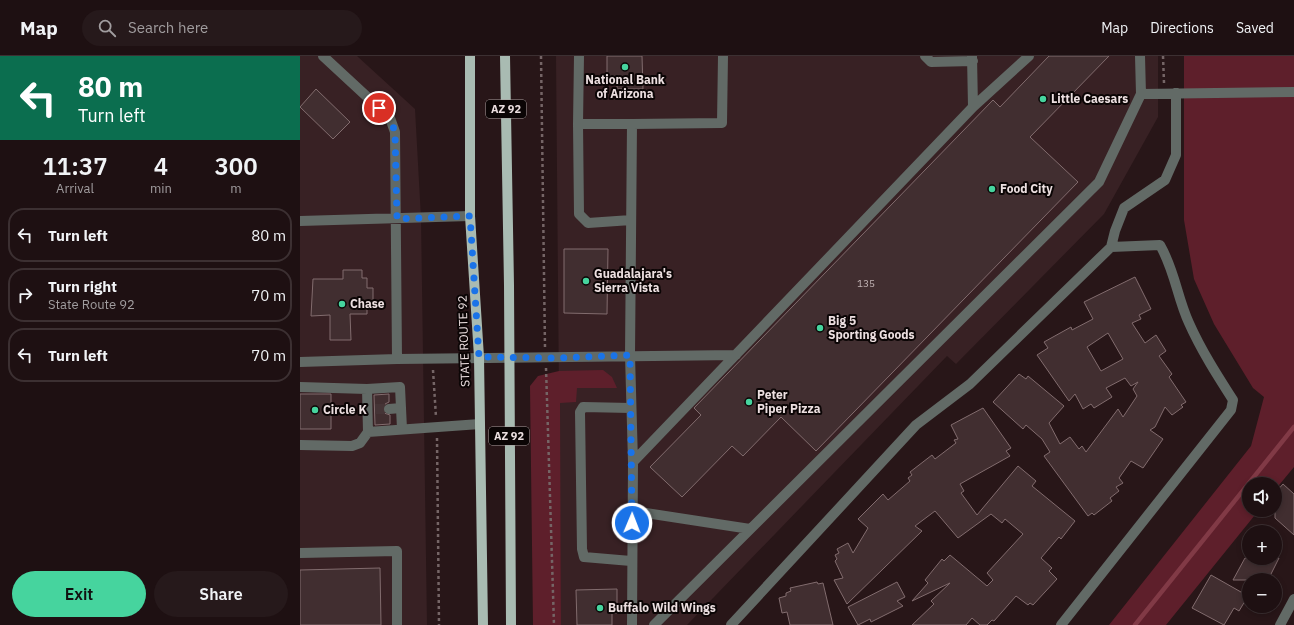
<!DOCTYPE html>
<html lang="en">
<head>
<meta charset="utf-8">
<style>
  body { margin:0; font-family:"IBM Plex Sans",sans-serif; background:#26191b; color:#f1f3f6; height:100vh; display:flex; flex-direction:column; font-size:15px; white-space:nowrap }
  * { box-sizing:border-box; margin:0 }
  p { font-size:13px; color:#a19d9f }
  .icon { flex:none; width:22px; height:22px; fill:none; stroke:currentColor; stroke-width:2; stroke-linecap:round; stroke-linejoin:round }
  .map { position:relative; flex:1; overflow:hidden }
  .panel { display:flex; flex-direction:column; background:#1e1012; width:300px }
  .panel>* { flex:none }
  .guide { background:#0b6e4f; color:#fff; overflow:hidden }
  .fabs { position:absolute; left:942px; top:421px; display:grid; gap:8px }
  .fabs a { display:grid; place-items:center; width:40px; height:40px; border-radius:50%; background:#1e1012; box-shadow:0 2px 6px #0003,0 0 0 1px #3c3032; font-size:20px }
  .pin { position:absolute; display:grid; place-items:center; width:34px; height:34px; color:#fff; margin:-17px; border:2px solid #fff; border-radius:50%; box-shadow:0 1px 4px #0007 }
  .me { position:absolute; width:44px; margin:-22px; rotate:1deg; stroke-linejoin:round; filter:drop-shadow(0 0 3px #0008) }
  .turn { display:flex; align-items:center; gap:14px; height:84px; padding:0 12px; font-size:18px }
  .turn .icon { width:52px; height:52px; stroke-width:2.5 }
  .turn b { display:block; font-size:28px; line-height:34px }
  .eta { display:flex; justify-content:space-evenly; align-items:center; height:68px; text-align:center }
  .eta b { font-size:24px; font-weight:600; line-height:28px }
  .button { display:flex; gap:8px; margin-top:auto; padding:8px 12px }
  .button a { flex:1; height:46px; border-radius:24px; background:#46d49e; color:#111; font-size:16px; font-weight:600; line-height:46px; text-align:center }
  .button a+a { background:#26191b; color:#f1f3f6 }
  ul { padding:0; list-style:none }
  li { display:flex; align-items:center; gap:12px; height:54px; margin:0 8px 6px; padding:0 4px; border:2px solid #3c3032; border-radius:16px }
  li div { flex:1 }
  li b { display:block; font-size:15px }
  li em { font-style:normal }
  header { display:flex; align-items:center; gap:24px; box-sizing:border-box; height:56px; padding:0 20px; background:#1e1012; border-bottom:1px solid #3c3032 }
  header strong { font-size:19px }
  nav { display:flex; gap:22px; margin-inline-start:auto; font-size:14px }
  .search { width:280px; height:36px; background:#26191b; display:flex; align-items:center; gap:10px; box-sizing:border-box; padding:0 14px; border-radius:22px; color:#a19d9f; font-size:15px }
  main { display:flex; flex:1; min-height:0 }
  .map>svg:first-child { display:block }
  .built { fill:#382124 }
  .green { fill:#5e1f2b }
  .lines { fill:none; stroke-linecap:round; stroke-linejoin:round }
  .stream { stroke:#813a46; stroke-width:4.5 }
  .building { fill:#412e30; stroke:#826c6e; fill-rule:evenodd }
  .minor-tunnel { stroke:#453436; stroke-width:10; stroke-dasharray:10 5; stroke-linecap:butt }
  .path { stroke:#756566; stroke-width:2.5; stroke-dasharray:3 3; stroke-linecap:butt }
  .minor { stroke:#626a66; stroke-width:10 }
  .major { stroke:#a9bbb2; stroke-width:10 }
  .route { stroke:#1a73e8; stroke-width:7; stroke-dasharray:0 12.6 }
  .poi-dot { fill:#46d49e; stroke:#0b0505; stroke-width:1.5 }
  .labels { text-anchor:middle; stroke-width:4; stroke-linejoin:round; paint-order:stroke }
  .number-label { font-size:10px; fill:#c1b3b4 }
  .shield { fill:#0b0505; stroke:#a89e9e; stroke-width:1 }
  .shield-label { font-size:11px; font-weight:bold; fill:#ecdfe0 }
  .poi-label { font-size:12px; font-weight:bold; fill:#ecdfe0; stroke:#0b0505; text-anchor:start }
  .street-label { font-size:12px; fill:#ecdfe0; stroke:#0b0505 }
</style>
</head>
<body>
<header>
<strong>Map</strong>
<div class="search"><svg class="icon" aria-label="search" viewBox="0 0 24 24"><circle cx="10" cy="10" r="6"/><path d="M15 15l6 6"/></svg>Search here</div>
<nav><a>Map</a><a>Directions</a><a>Saved</a></nav>
</header>
<main>
<section class="panel">
<div class="guide">
<div class="turn"><svg class="icon" aria-label="left" viewBox="0 0 24 24"><path d="M17 20v-9H6M10 6l-5 5 5 5"/></svg><div><b>80 m</b>Turn left</div></div>
</div>
<div class="eta">
<div><b>11:37</b><p>Arrival</p></div>
<div><b>4</b><p>min</p></div>
<div><b>300</b><p>m</p></div>
</div>
<ul>
<li><svg class="icon" aria-label="left" viewBox="0 0 24 24"><path d="M17 20v-9H6M10 6l-5 5 5 5"/></svg><div><b>Turn left</b></div><em>80 m</em></li>
<li><svg class="icon" aria-label="right" viewBox="0 0 24 24"><path d="M7 20v-9h11M14 6l5 5-5 5"/></svg><div><b>Turn right</b><p>State Route 92</p></div><em>70 m</em></li>
<li><svg class="icon" aria-label="left" viewBox="0 0 24 24"><path d="M17 20v-9H6M10 6l-5 5 5 5"/></svg><div><b>Turn left</b></div><em>70 m</em></li>
</ul>
<div class="button"><a>Exit</a><a>Share</a></div>
</section>
<div class="map">
<svg width="994" height="569" viewBox="0 0 994 569">
  <rect width="100%" height="100%" fill="#281618"/>
  <path class="built" d="M0 0H57L115 53 121 162 127 569H0Z
    M256 0H858V61L804 158 656 308 647 300 387 569H261Z"/>
  <path class="green" d="M884 0H994V411L975 434V428H949V454H959L866 569H809L951 390 964 341 953 332 914 268 894 223 884 164Z
    M303 314 312 321 317 332H277L276 346 260 347 261 569H233L230 330 238 320 259 315Z"/>
  <g class="lines">
    <path class="stream" d="M835 569 994 371"/>
  </g>
  <path class="building" d="M307 0H342L343 33H317V20H307Z
    M749 0H809L730 81 778 126 516 395 481 361 443 400 432 390 382 441 350 411 401 359 394 352 693 44 700 51Z
    M16 33 50 66 33 83 0 51Z
    M264 193H308L307 258 264 257Z
    M43 214H62V222H67V232H73V251H67V258H50L51 284H30V259L11 260 13 223H43Z
    M835 221 851 253 839 259 841 263 832 267 845 287 856 279 866 295 859 300 872 318 869 321 886 346 881 349 883 351 872 359 865 351 855 371 850 374 863 383 843 412 831 405 819 422 823 427 816 431 819 435 810 442 812 445 794 459 792 457 788 460 744 400 750 396 742 383 726 369 723 373 693 346 719 318 726 323 728 320 764 350 749 367 760 388 770 381 779 393 782 390 786 396 818 353 823 361 837 340 833 333 838 326 831 330 825 322 806 332 812 341 794 352 791 348 783 353 775 338 769 345 737 299 748 292 744 286 771 271 772 274 793 263 784 246ZM808 277 823 303 801 315 787 291Z
    M0 338H31V373H0Z
    M89 338V346L85 348 83 353 84 357 90 359V368L75 369 74 339Z
    M683 352 711 392 706 395 710 400 660 428 664 435 661 437 677 459 718 410 736 425 732 430 775 465 761 483 759 481 741 502 752 512 749 515 757 523 733 549 730 547 728 549 716 540 694 565 692 564 687 569H680L672 562 666 569H612L634 548 631 545 650 527 612 545 628 527 625 524 642 503 644 505 650 499 687 530 693 524 687 517 723 478 705 463 702 467 691 458 658 482 635 455 615 470 622 475 547 548 534 524 543 522 535 505 537 503 535 499 539 497 537 493 548 487 553 497 568 472 558 463 583 438 588 444 610 425 608 422 612 419 610 416 632 399 635 403 656 387 654 384 658 383 651 369Z
    M983 428 994 438V479L975 462V437Z
    M945 502H979L968 524H933Z
    M80 512 81 569H0V514Z
    M911 519 948 540 939 555 934 552 924 569 892 552Z
    M517 526 518 528 523 527 533 569H490L487 556 482 557 479 542 486 540V537L491 535 490 532Z
    M597 526 605 541 597 545 603 550 571 566 570 563 558 569 548 551Z
    M317 533V557H312V569H277L276 534Z"/>
  <g class="lines">
    <path class="minor-tunnel" d="M75 353H89"/>
    <path class="path" d="M241 0 245 291
      M863 0 864 27
      M246 312 254 569
      M133 314 136 361
      M137 382 139 569"/>
    <path class="minor" d="M23 0 90 62 95 76 97 303 436 299
      M279 0 278 68H332
      M625 0 631 6 673 5
      M672 0 673 51
      M840 0 841 38 994 36
      M278 68 279 158 288 167 331 164
      M0 165 170 160
      M811 191 815 175 824 152 865 124 876 99V37
      M0 306 97 303
      M0 331 67 333
      M89 353 101 352
      M102 373 100 331 67 333 68 376 180 368
      M0 389 52 390 60 387 68 376
      M333 406 330 299 332 68 422 67 423 0
      M333 455 450 473
      M0 497 97 495V569
      M331 505 284 501 282 493 280 356 283 351 331 352
      M332 569 333 406 673 51 729 0
      M354 569 799 126 841 38
      M431 569 616 369 670 328 811 191 860 189C875 215 877 241 889 267 901 294 917 319 933 344L931 354 761 569
      M980 569 994 543"/>
    <path class="major" d="M170 0V160L179 301 183 569
      M205 0 209 229 211 569"/>
  </g>
  <g class="lines">
    <path class="route" d="M79 52 90 62 95 76 97 163 170 160 179 301 260 302 330 299 332 467"/>
  </g>
  <g class="poi-dot">
    <circle cx="325" cy="11" r="4"/>
    <circle cx="743" cy="43" r="4"/>
    <circle cx="692" cy="133" r="4"/>
    <circle cx="286" cy="225" r="4"/>
    <circle cx="42" cy="248" r="4"/>
    <circle cx="520" cy="272" r="4"/>
    <circle cx="449" cy="346" r="4"/>
    <circle cx="15" cy="354" r="4"/>
    <circle cx="300" cy="552" r="4"/>
  </g>
  <g class="labels">
    <g class="number-label">
      <text x="566" y="231">135</text>
    </g>
    <g class="shield">
      <rect x="186" y="44" width="40" height="18" rx="3"/>
      <rect x="189" y="371" width="40" height="18" rx="3"/>
    </g>
    <g class="shield-label">
      <text x="206" y="57">AZ 92</text>
      <text x="209" y="384">AZ 92</text>
    </g>
    <g class="poi-label">
      <text x="325" y="28" text-anchor="middle">National Bank<tspan x="325" dy="14">of Arizona</tspan></text>
      <text x="751" y="47">Little Caesars</text>
      <text x="700" y="137">Food City</text>
      <text x="294" y="222">Guadalajara's<tspan x="294" dy="14">Sierra Vista</tspan></text>
      <text x="50" y="252">Chase</text>
      <text x="528" y="269">Big 5<tspan x="528" dy="14">Sporting Goods</tspan></text>
      <text x="457" y="343">Peter<tspan x="457" dy="14">Piper Pizza</tspan></text>
      <text x="23" y="358">Circle K</text>
      <text x="308" y="556">Buffalo Wild Wings</text>
    </g>
    <g class="street-label">
      <text transform="translate(164 285) rotate(-92)" y="4">STATE ROUTE 92</text>
    </g>
  </g>
</svg>
<div class="fabs">
<a><svg class="icon" aria-label="sound" viewBox="0 0 24 24"><path d="M4 9h4l5-4v14l-5-4H4zM17 9q2 3 0 6"/></svg></a>
<a>+</a>
<a>−</a>
</div>
<div class="pin" style="left:79px;top:52px;background:#d93025"><svg class="icon" aria-label="arrive" viewBox="0 0 24 24"><path d="M6 21V4h12l-3 4 3 4H6"/></svg></div>
<svg class="me" style="left:332px;top:467px" viewBox="-20 -20 40 40"><circle r="17" fill="#1a73e8" stroke="#fff" stroke-width="3"/><path d="M0-11L8 9 0 5-8 9z" fill="#fff"/></svg>
</div>
</main>
</body>
</html>
